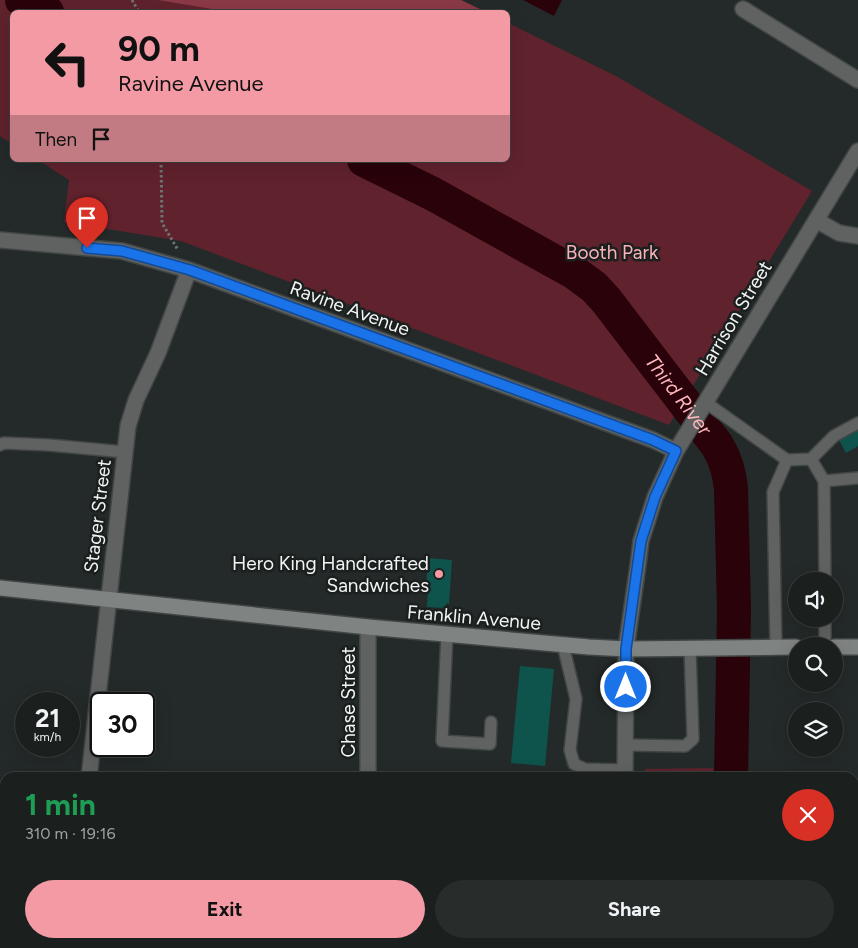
<!DOCTYPE html>
<html lang="en">
<head>
<meta charset="utf-8">
<style>
  body { margin:0; font-family:Figtree,sans-serif; background:#282d2c; color:#f1f3f6; height:100vh; display:flex; flex-direction:column; font-size:19px; white-space:nowrap }
  * { box-sizing:border-box; margin:0 }
  p { font-size:16px; color:#a0a3a4 }
  .icon { flex:none; width:28px; height:28px; fill:none; stroke:currentColor; stroke-width:2; stroke-linecap:round; stroke-linejoin:round }
  .map { position:relative; flex:1; overflow:hidden }
  .side { position:absolute; left:0px; top:772px; width:859px; height:176px; display:flex; flex-direction:column; background:#1b201f; border-radius:15px 15px 0 0; box-shadow:0 5px 20px #0002,0 0 0 1px #393e3d }
  .side>* { flex:none }
  .banner { position:absolute; left:10px; top:10px; width:500px; height:152px; border-radius:8px; box-shadow:0 5px 20px #0002,0 0 0 1px #393e3d; background:#f49aa4; color:#111; overflow:hidden }
  .tools { position:absolute; left:788px; top:572px; display:grid; gap:10px }
  .tools a { display:grid; place-items:center; width:55px; height:55px; border-radius:50%; background:#1b201f; box-shadow:0 5px 20px #0002,0 0 0 1px #393e3d; font-size:25px }
  .speed { position:absolute; left:15px; top:692px; display:flex; gap:10px; font-size:25px; font-weight:700; text-align:center }
  .speed>* { display:grid; place-content:center; width:65px; height:65px; border-radius:50%; background:#1b201f; box-shadow:0 5px 20px #0002,0 0 0 1px #393e3d; line-height:1 }
  .speed small { font-size:12px; font-weight:400 }
  .speed .limit { border:2px solid #111; border-radius:8px; background:#fff; color:#111 }
  .pin { position:absolute; display:grid; place-items:center; width:42px; height:42px; color:#fff; margin:-51px -21px; border-radius:50% 50% 50% 0; rotate:-45deg; box-shadow:0 0 5px #0007 }
  .pin .icon { rotate:45deg }
  .me { position:absolute; width:55px; margin:-28px; rotate:0deg; stroke-linejoin:round; filter:drop-shadow(0 0 4px #0008) }
  .turn { display:flex; align-items:center; gap:18px; height:105px; padding:0 25px; font-size:22px }
  .turn .icon { width:65px; height:65px; stroke-width:2.5 }
  .turn b { display:block; font-size:35px; line-height:42px }
  .then { display:flex; align-items:center; height:48px; padding:0 25px; background:#0003; gap:10px; font-size:19px }
  .round { display:grid; place-items:center; flex:none; width:52px; height:52px; border-radius:26px; background:#282d2c }
  .overview { display:flex; align-items:center; justify-content:space-between; height:85px; padding:0 25px }
  h1 { font-size:30px; font-weight:700; line-height:38px; color:#1e9e55 }
  .cta { display:flex; gap:10px; margin-top:auto; padding:10px 25px }
  .cta a { flex:1; height:58px; border-radius:30px; background:#f49aa4; color:#111; font-size:20px; font-weight:700; line-height:58px; text-align:center }
  .cta a+a { background:#282d2c; color:#f1f3f6 }
  .map>svg:first-child { display:block }
  .green { fill:#60222d }
  .forest { fill:#8b3946 }
  .water { fill:#29020a }
  .lines { fill:none; stroke-linecap:round; stroke-linejoin:round }
  .river { stroke:#29020a; stroke-width:34 }
  .building { fill:#0f544c }
  .lane-casing { stroke:#414645; stroke-width:14 }
  .street-casing { stroke:#414645; stroke-width:18 }
  .secondary-casing { stroke:#414645; stroke-width:18 }
  .path { stroke:#6d7372; stroke-width:3; stroke-dasharray:2.5 2.5; stroke-linecap:butt }
  .lane { stroke:#606262; stroke-width:11 }
  .street { stroke:#606262; stroke-width:15 }
  .secondary { stroke:#7f8382; stroke-width:15 }
  .route-casing { stroke:#114b97; stroke-width:12 }
  .route { stroke:#1a73e8; stroke-width:9 }
  .poi-dot { fill:#f49aa4; stroke:#1b201f; stroke-width:2 }
  .labels { text-anchor:middle; stroke-width:5; stroke-linejoin:round; paint-order:stroke }
  .park-label { font-size:19px; fill:#fab2b9; stroke:#1b201f }
  .street-label { font-size:19px; fill:#f1f5f4; stroke:#1b201f }
  .poi-label { font-size:19px; fill:#f1f5f4; stroke:#1b201f; text-anchor:end }
  .water-label { font-size:20px; font-style:italic; fill:#feb6bd; stroke:#1b201f }
</style>
</head>
<body>
<div class="map">
<svg width="858" height="948" viewBox="0 0 858 948">
  <rect width="100%" height="100%" fill="#242a29"/>
  <path class="green" d="M0 0H461L486 12H12V144L0 136Z
    M508 23 616 76 812 191 669 425 181 241 64 222 69 180 38 160H508Z
    M713 768V777H645V769Z
    M858 912V948H643V944H854V918Z"/>
  <path class="forest" d="M158 0H461L486 12H230Z"/>
  <path class="water" d="M523 0H562L554 16Z"/>
  <g class="lines">
    <g class="river">
      <path d="M22 0 47 12"/>
      <path id="s1" d="M364 160 433 194 575 273 594 287 606 300 717 445C726 460 729 472 731 489L734 609 731 778"/>
      <path d="M739 944 742 948"/>
    </g>
  </g>
  <path class="building" d="M858 430V446L846 453 839 440Z
    M428 558 452 560 449 604 446 603V608L427 607 428 589H426Z
    M520 666 554 669 545 766 511 763Z"/>
  <g class="lines">
    <g class="lane-casing">
      <path id="lane" d="M705 402 787 460 811 459 824 481 825 581
        M0 445 4 443 49 445 125 452
        M811 459 834 436 858 423
        M824 481 858 478
        M825 619V646
        M447 634 442 741 490 744 491 722
        M563 645 576 699 570 750 574 764 585 769 625 770
        M776 647 773 492 787 460
        M626 745 685 746 693 739 690 648
        M854 839 858 834"/>
    </g>
    <g class="street-casing">
      <path id="street" d="M743 9 858 80
        M816 220 839 233 858 236
        M0 240 122 251 189 270 653 440 676 451
        M368 627V778
        M89 778 128 426 136 400 158 353 189 270
        M625 778 626 649 638 565 641 541 655 497 676 451 858 151
        M0 847H5
        M369 944V948
        M72 948V944
        M624 948V944"/>
    </g>
    <g class="secondary-casing">
      <path id="secondary" d="M0 588 368 627 589 647 626 649 796 647
        M834 647H858"/>
    </g>
    <path class="path" d="M132 0 139 12
      M161 160 162 223 178 250"/>
    <use href="#lane" class="lane"/>
    <use href="#street" class="street"/>
    <use href="#secondary" class="secondary"/>
  </g>
  <g class="lines">
    <g class="route-casing">
      <path id="route" d="M87 248 122 251 190 270 653 440 676 451 655 497 641 541 626 649V687"/>
    </g>
    <use href="#route" class="route"/>
  </g>
  <circle class="poi-dot" cx="439" cy="574" r="5"/>
  <g class="labels">
    <g class="park-label">
      <text x="612" y="259">Booth Park</text>
    </g>
    <g class="street-label">
      <text transform="translate(350 308) rotate(20)" y="7">Ravine Avenue</text>
      <text transform="translate(733 318) rotate(-59)" y="7">Harrison Street</text>
      <text transform="translate(97 516) rotate(-83)" y="7">Stager Street</text>
      <text transform="translate(474 617) rotate(5)" y="7">Franklin Avenue</text>
      <text transform="translate(348 702) rotate(-90)" y="7">Chase Street</text>
    </g>
    <g class="poi-label">
      <text x="429" y="570">Hero King Handcrafted<tspan x="429" dy="22">Sandwiches</tspan></text>
    </g>
    <g class="water-label">
      <text dy="7" stroke="none"><textPath href="#s1" startOffset="400">Third River</textPath></text>
    </g>
  </g>
</svg>
<div class="tools">
<a><svg class="icon" aria-label="sound" viewBox="0 0 24 24"><path d="M4 9h4l5-4v14l-5-4H4zM17 9q2 3 0 6"/></svg></a>
<a><svg class="icon" aria-label="search" viewBox="0 0 24 24"><circle cx="10" cy="10" r="6"/><path d="M15 15l6 6"/></svg></a>
<a><svg class="icon" aria-label="layers" viewBox="0 0 24 24"><path d="M12 4l9 5-9 5-9-5zM3 14l9 5 9-5"/></svg></a>
</div>
<div class="speed"><div>21<small>km/h</small></div><div class="limit">30</div></div>
<div class="pin" style="left:87px;top:248px;background:#d93025"><svg class="icon" aria-label="arrive" viewBox="0 0 24 24"><path d="M6 21V4h12l-3 4 3 4H6"/></svg></div>
<svg class="me" style="left:626px;top:687px" viewBox="-20 -20 40 40"><circle r="17" fill="#1a73e8" stroke="#fff" stroke-width="3"/><path d="M0-11L8 9 0 5-8 9z" fill="#fff"/></svg>
<div class="banner">
<div class="turn"><svg class="icon" aria-label="left" viewBox="0 0 24 24"><path d="M17 20v-9H6M10 6l-5 5 5 5"/></svg><div><b>90 m</b>Ravine Avenue</div></div>
<div class="then">Then<svg class="icon" aria-label="arrive" viewBox="0 0 24 24"><path d="M6 21V4h12l-3 4 3 4H6"/></svg></div>
</div>
<section class="side">
<div class="overview"><div><h1>1 min</h1><p>310 m · 19:16</p></div><a class="round" style="background:#d93025;color:#fff"><svg class="icon" aria-label="close" viewBox="0 0 24 24"><path d="M6 6l12 12M18 6L6 18"/></svg></a></div>
<div class="cta"><a>Exit</a><a>Share</a></div>
</section>
</div>
</body>
</html>
